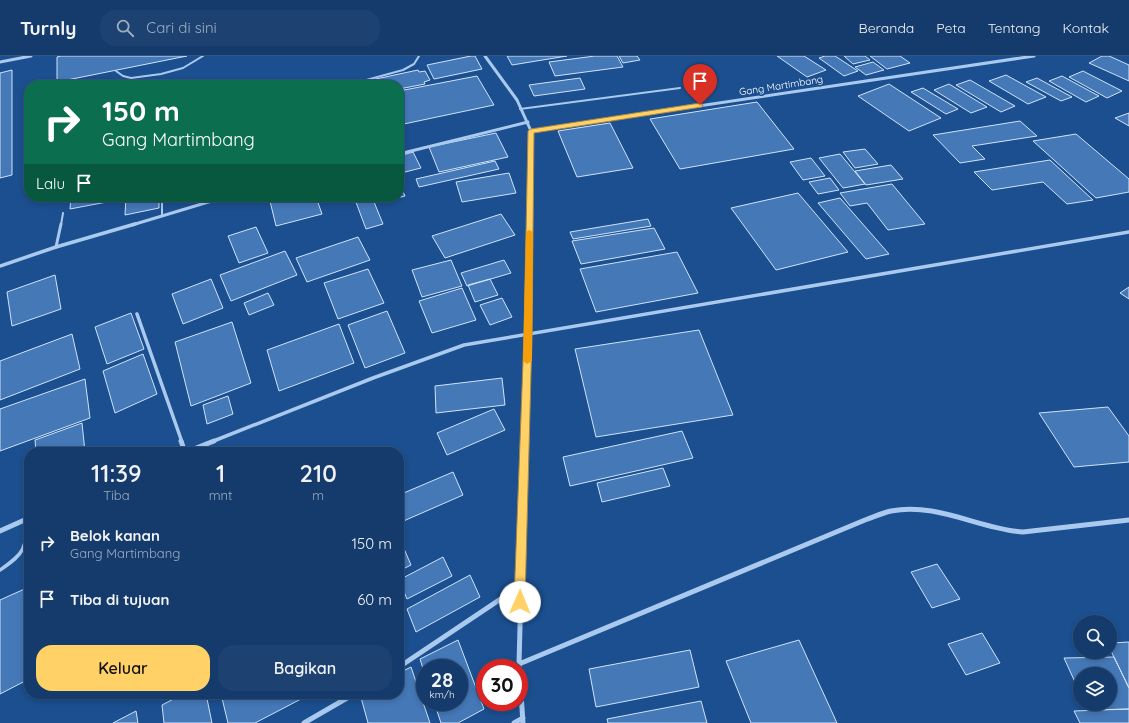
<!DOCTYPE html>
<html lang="id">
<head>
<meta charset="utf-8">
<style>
  body { margin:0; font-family:Quicksand,sans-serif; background:#1d4271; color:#f1f3f6; height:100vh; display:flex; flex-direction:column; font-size:15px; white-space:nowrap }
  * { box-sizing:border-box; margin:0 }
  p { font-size:13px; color:#9dadc1 }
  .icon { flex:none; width:22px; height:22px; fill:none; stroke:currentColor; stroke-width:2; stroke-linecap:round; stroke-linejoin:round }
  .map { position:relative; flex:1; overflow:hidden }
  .details { position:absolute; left:24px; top:391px; width:380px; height:252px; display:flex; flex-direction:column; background:#143b6b; border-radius:16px; box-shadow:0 2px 6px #0003,0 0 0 1px #33557e }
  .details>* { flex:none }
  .hud { position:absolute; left:24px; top:24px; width:380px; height:122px; border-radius:16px; box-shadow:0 2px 6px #0003,0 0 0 1px #33557e; background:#0b6e4f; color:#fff; overflow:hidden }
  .fabs { position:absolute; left:1073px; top:559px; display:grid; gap:8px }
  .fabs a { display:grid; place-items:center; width:44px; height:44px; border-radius:50%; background:#143b6b; box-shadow:0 2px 6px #0003,0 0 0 1px #33557e; font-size:20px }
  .speed { position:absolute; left:416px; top:603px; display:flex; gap:8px; font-size:20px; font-weight:700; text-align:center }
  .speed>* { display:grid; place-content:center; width:52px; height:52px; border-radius:50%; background:#143b6b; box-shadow:0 2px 6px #0003,0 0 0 1px #33557e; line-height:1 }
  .speed small { font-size:10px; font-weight:400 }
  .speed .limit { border:6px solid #d22; background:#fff; color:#111 }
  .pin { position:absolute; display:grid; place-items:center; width:34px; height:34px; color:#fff; margin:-41px -17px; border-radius:50% 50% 50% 0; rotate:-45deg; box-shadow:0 0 4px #0007 }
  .pin .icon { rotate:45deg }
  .me { position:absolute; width:44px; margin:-22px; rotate:1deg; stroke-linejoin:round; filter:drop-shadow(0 0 3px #0008) }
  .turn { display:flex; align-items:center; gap:14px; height:84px; padding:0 12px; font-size:18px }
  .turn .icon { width:52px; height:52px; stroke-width:2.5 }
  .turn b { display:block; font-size:28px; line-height:34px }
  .then { display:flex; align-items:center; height:38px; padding:0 12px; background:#0003; gap:8px; font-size:15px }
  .eta { display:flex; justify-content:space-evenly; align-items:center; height:68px; text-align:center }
  .eta b { font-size:24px; font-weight:600; line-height:28px }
  .button { display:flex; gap:8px; margin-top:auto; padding:8px 12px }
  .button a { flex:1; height:46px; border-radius:16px; background:#ffd166; color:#111; font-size:16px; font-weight:600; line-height:46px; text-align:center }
  .button a+a { background:#1d4271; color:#f1f3f6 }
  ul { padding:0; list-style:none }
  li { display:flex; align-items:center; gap:12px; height:56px; padding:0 12px }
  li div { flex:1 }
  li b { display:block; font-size:15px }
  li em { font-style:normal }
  header { display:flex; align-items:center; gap:24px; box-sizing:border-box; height:56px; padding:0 20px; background:#143b6b; border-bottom:1px solid #33557e }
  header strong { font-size:19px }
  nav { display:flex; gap:22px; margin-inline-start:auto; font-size:14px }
  .search { width:280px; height:36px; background:#1d4271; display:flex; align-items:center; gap:10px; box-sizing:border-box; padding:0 14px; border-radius:16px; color:#9dadc1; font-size:15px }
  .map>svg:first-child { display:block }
  .building { fill:#4478b7; stroke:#cfe3fa }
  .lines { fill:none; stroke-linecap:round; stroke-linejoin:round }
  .lane-far2 { stroke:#a9c9ee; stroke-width:2 }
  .lane-far1 { stroke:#a9c9ee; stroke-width:3 }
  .lane { stroke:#a9c9ee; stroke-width:3.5 }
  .street-far2 { stroke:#a9c9ee; stroke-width:3 }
  .street-far1 { stroke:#a9c9ee; stroke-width:3.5 }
  .street { stroke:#a9c9ee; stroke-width:5 }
  .route { fill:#ffd166; stroke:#a68842 }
  .slow { fill:#f59e0b }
  .labels { text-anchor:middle; stroke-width:3.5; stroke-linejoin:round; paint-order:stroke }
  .far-street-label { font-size:10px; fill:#fff; stroke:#1b4f8f }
</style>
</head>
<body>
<header>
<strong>Turnly</strong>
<div class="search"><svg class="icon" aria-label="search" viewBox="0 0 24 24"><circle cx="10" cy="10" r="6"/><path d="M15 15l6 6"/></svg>Cari di sini</div>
<nav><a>Beranda</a><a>Peta</a><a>Tentang</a><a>Kontak</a></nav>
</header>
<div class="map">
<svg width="1129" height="667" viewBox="0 0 1129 667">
  <rect width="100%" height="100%" fill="#1b4f8f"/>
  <path class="building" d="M61 0H187L57 26V1Z
    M471 0H475L482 13 434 23 427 9Z
    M507 0H567L512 9Z
    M595 0H617L623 11 555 20 549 6Z
    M619 0H637L640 4 623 7Z
    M777 0H804L826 14 807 21Z
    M825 0H835L858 15 844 20 819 2Z
    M844 0H865L870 4 853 8Z
    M870 0H900L910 7 887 13Z
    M1102 0H1109L1129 9V25L1089 7Z
    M873 6 884 14 866 19 855 11Z
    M12 14V119L0 122V17Z
    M418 14 419 16 425 15 430 24 424 26 425 28 399 33V29H374L371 24Z
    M1083 15 1122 35 1107 42 1069 21Z
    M1006 19 1046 41 1028 48 989 25Z
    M477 20 494 49 399 69V35Z
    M1062 20 1099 40 1086 46 1049 25Z
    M580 22 585 33 534 40 529 29Z
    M1037 22 1072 41 1061 45 1026 26Z
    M970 24 1015 50 1001 56 956 29Z
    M889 28 941 62 909 75 858 40Z
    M949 28 987 51 971 57 934 34Z
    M923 32 958 53 946 58 911 36Z
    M757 46 794 93 680 113 650 63Z
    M1129 57V70L1115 62Z
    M1020 65 1037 80 972 90 985 103 960 107 933 79Z
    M610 67 633 112 577 121 558 75Z
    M496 77 508 101 439 116 429 91Z
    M1076 78 1129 123V136L1096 142 1033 85Z
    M865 93 878 108 855 112 843 96Z
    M413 96 421 112 401 117 399 113V100Z
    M840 98 865 128 843 132 819 102Z
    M811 102 825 120 803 124 790 106Z
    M1050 104 1093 144 1067 148 1043 126 992 134 974 116Z
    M495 105 499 113 419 131 416 123Z
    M891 109 903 123 866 129 855 115Z
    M509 117 516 137 462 146 456 126Z
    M830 122 839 134 818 138 809 126Z
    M399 126 405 140 389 144 388 141H399Z
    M892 128 925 168 888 174 867 147 850 150 840 137Z
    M798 137 848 196 776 214 731 152Z
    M71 141H112V145L70 153Z
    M126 141H159V152L125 159Z
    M269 141H316L322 158 276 170Z
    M354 141H372L383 168 366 173Z
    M840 142 889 198 866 203 818 147Z
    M501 158 515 179 445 202 432 180Z
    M648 163 651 170 573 183 570 176Z
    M256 171 268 197 239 207 228 180Z
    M654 172 665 193 581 208 572 185Z
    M358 181 370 204 307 226 296 202Z
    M285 195 297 219 231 245 220 219Z
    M677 196 698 237 596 256 580 213Z
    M451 204 462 230 422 241 412 214Z
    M504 204 511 217 467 230 461 217Z
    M368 213 384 247 338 263 324 227Z
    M55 219 61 253 12 270 7 236Z
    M211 223 223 252 183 268 172 238Z
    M490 223 498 239 475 246 468 229Z
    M1129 231V243L1120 237Z
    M462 232 476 264 432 277 419 245Z
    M268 237 274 249 249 259 244 247Z
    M502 242 512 261 490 269 480 249Z
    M387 255 405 297 365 312 348 269Z
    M131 257 144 293 107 308 95 271Z
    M232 266 251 327 191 350 175 286Z
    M339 268 354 307 279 335 267 294Z
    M699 274 733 359 596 381 575 293Z
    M72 278 80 313 0 344V305Z
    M143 298 157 338 115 357 103 315Z
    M502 322 505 349 436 357 435 330Z
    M85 323 90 362 0 395V353Z
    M228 340 233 358 207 368 203 349Z
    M1108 351 1129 380V406L1074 411 1039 357Z
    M494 353 505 374 447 399 437 377Z
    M82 367 85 396H36L35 384Z
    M682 375 693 402 570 430 563 401Z
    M663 412 670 430 602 446 597 427Z
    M453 416 463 439 399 467V439Z
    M399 481 411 509 399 515Z
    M443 501 452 520 407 543 399 524Z
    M937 508 960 543 932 552 911 516Z
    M470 519 480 541 416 576 407 553Z
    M29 531V623L0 638V544Z
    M982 577 1000 607 966 619 948 588Z
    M458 584 484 653 458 667H441L434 646H459V612H425V619L420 603Z
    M799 584 837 667H751L726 605Z
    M1129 586V632L1110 593V587Z
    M690 594 699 631 596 651 589 613Z
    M1114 601 1129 632V653L1088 654 1085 648H1110V618H1080V637L1064 602Z
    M411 611 430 667H368L360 638H399V617Z
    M183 638H206L212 667H164L162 649Z
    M221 638H299L301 643 255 667H228Z
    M701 645 707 667H608L607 663Z
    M1129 653V667H1080L1074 655Z
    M136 655 138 667H113Z"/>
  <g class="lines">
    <path class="lane-far2" d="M116 15 123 20 131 22 161 18 183 12 203 0
      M348 29 403 14 414 8 419 0
      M520 53 680 32
      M162 141V159
      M61 169 63 157"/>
    <path class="lane-far1" d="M56 191 61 168"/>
    <path class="lane" d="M0 514C25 497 26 493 27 463"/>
    <path class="street-far2" d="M485 0 517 44 531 75 530 169
      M0 6 31 0
      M531 75 1034 0
      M399 98 528 66
      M132 169 225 141"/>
    <path class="street-far1" d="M0 210 56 191 135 168
      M137 258 182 386
      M211 386 373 322 464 289 1129 176
      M525 386 530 168"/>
    <path class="street" d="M181 385 185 396
      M186 396 214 385
      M0 475 29 462
      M519 608 865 464C874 461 882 457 891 455 937 446 979 473 1023 476L1129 464
      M399 611 520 530
      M304 667 354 638
      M514 667 523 662
      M523 667 519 608 525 385"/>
  </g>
  <path class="route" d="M700 47 703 49 702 51 534 77 532 279 525 546 524 550 520 551 516 550 514 546 524 279 528 75 531 73Z"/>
  <path class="slow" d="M529 174 533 176 532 305 527 308 523 305 526 176Z"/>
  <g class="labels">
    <g class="far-street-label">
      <text transform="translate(781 29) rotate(-9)" y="4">Gang Martimbang</text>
    </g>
  </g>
</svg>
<div class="fabs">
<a><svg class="icon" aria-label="search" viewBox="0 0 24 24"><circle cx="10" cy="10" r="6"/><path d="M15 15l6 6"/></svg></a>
<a><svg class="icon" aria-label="layers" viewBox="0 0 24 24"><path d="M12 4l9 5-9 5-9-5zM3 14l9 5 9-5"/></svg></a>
</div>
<div class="speed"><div>28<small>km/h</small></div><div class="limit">30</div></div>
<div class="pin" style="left:700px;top:49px;background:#d93025"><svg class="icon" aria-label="arrive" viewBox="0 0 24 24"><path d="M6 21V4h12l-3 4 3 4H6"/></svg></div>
<svg class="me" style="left:520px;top:546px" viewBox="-20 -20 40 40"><circle r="19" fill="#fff"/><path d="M0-13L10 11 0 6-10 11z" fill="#ffd166"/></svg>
<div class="hud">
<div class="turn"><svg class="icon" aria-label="right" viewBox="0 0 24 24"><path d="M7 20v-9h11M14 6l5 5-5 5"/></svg><div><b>150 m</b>Gang Martimbang</div></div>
<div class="then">Lalu<svg class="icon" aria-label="arrive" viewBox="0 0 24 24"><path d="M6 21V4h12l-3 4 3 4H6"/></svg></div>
</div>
<section class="details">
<div class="eta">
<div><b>11:39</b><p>Tiba</p></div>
<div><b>1</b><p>mnt</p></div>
<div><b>210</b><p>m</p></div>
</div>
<ul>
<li><svg class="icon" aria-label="right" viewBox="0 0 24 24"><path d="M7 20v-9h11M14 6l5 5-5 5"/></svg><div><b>Belok kanan</b><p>Gang Martimbang</p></div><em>150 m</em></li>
<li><svg class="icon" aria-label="arrive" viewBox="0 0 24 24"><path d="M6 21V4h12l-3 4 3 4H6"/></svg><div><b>Tiba di tujuan</b></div><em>60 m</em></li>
</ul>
<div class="button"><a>Keluar</a><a>Bagikan</a></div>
</section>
</div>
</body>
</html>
